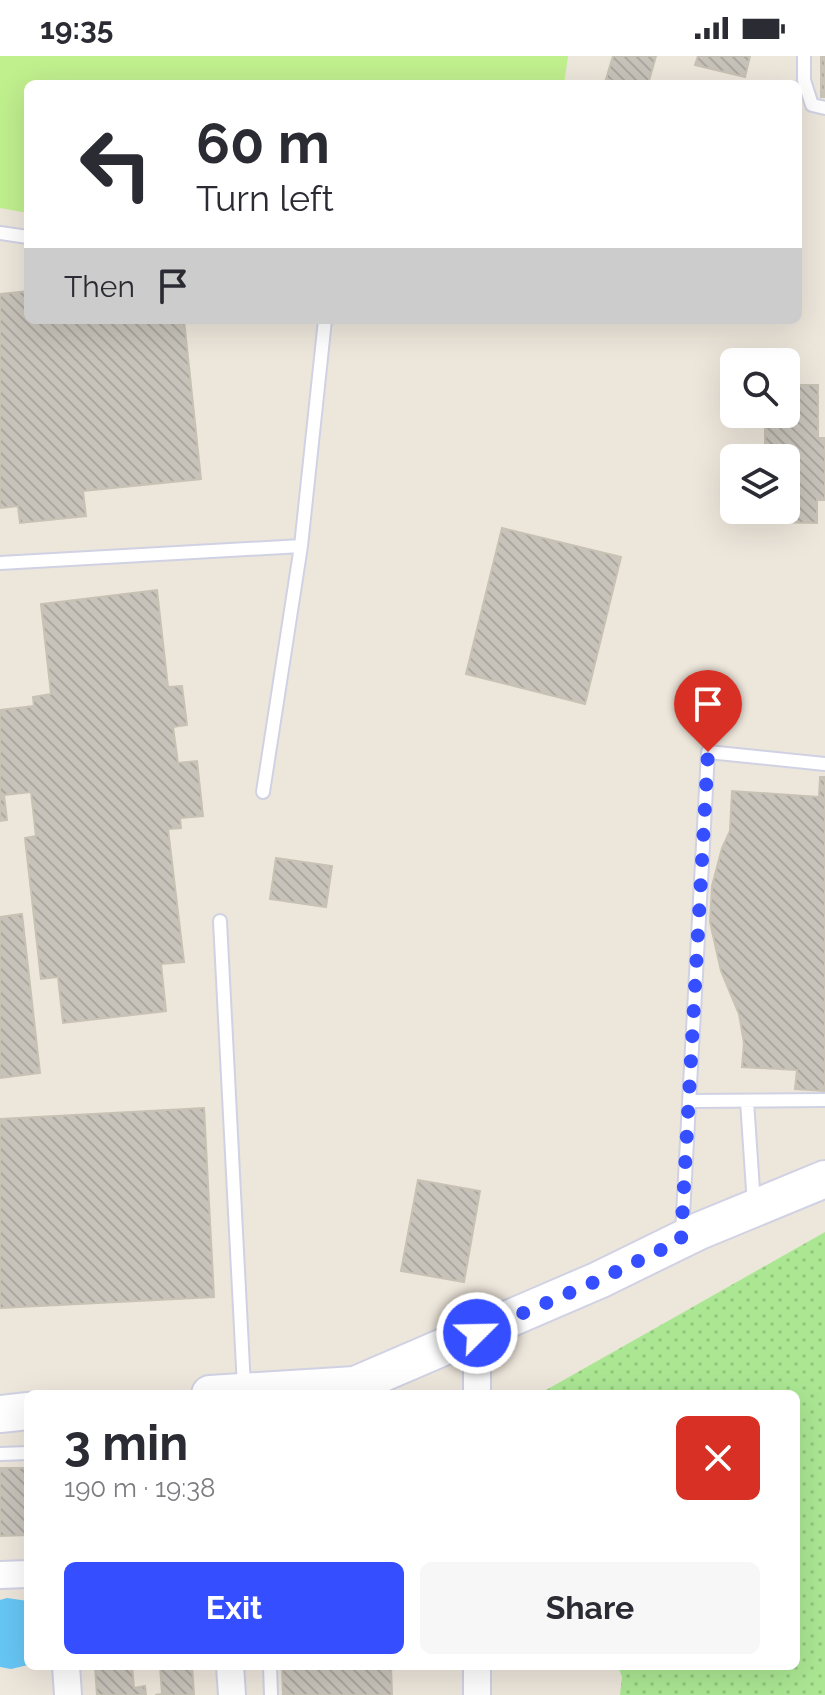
<!DOCTYPE html>
<html lang="en">
<head>
<meta charset="utf-8">
<style>
  body { margin:0; font-family:Raleway,sans-serif; background:#f7f7f7; color:#2b2b33; height:100vh; display:flex; flex-direction:column; font-size:30px; white-space:nowrap }
  * { box-sizing:border-box; margin:0 }
  p { font-size:26px; color:#7c7c81 }
  .icon { flex:none; width:44px; height:44px; fill:none; stroke:currentColor; stroke-width:2; stroke-linecap:round; stroke-linejoin:round }
  .map { position:relative; flex:1; overflow:hidden }
  .side { position:absolute; left:24px; top:1334px; width:776px; height:280px; display:flex; flex-direction:column; background:#fff; border-radius:12px; box-shadow:0 8px 32px #0002 }
  .side>* { flex:none }
  .hud { position:absolute; left:24px; top:24px; width:778px; height:244px; border-radius:12px; box-shadow:0 8px 32px #0002; background:#fff; color:#2b2b33; overflow:hidden }
  .buttons { position:absolute; left:720px; top:292px; display:grid; gap:16px }
  .buttons a { display:grid; place-items:center; width:80px; height:80px; border-radius:12px; background:#fff; box-shadow:0 8px 32px #0002; font-size:40px }
  .pin { position:absolute; display:grid; place-items:center; width:68px; height:68px; color:#fff; margin:-82px -34px; border-radius:50% 50% 50% 0; rotate:-45deg; box-shadow:0 0 8px #0007 }
  .pin .icon { rotate:45deg }
  .me { position:absolute; width:88px; margin:-44px; rotate:67deg; stroke-linejoin:round; filter:drop-shadow(0 0 6px #0008) }
  .turn { display:flex; align-items:center; gap:28px; height:168px; padding:0 40px; font-size:36px }
  .turn .icon { width:104px; height:104px; stroke-width:2.5 }
  .turn b { display:block; font-size:56px; line-height:68px }
  .then { display:flex; align-items:center; height:76px; padding:0 40px; background:#0003; gap:16px; font-size:30px }
  .round { display:grid; place-items:center; flex:none; width:84px; height:84px; border-radius:12px; background:#f7f7f7 }
  .head { display:flex; align-items:center; justify-content:space-between; height:136px; padding:0 40px }
  h1 { font-size:48px; font-weight:700; line-height:60px }
  .cta { display:flex; gap:16px; margin-top:auto; padding:16px 40px }
  .cta a { flex:1; height:92px; border-radius:12px; background:#354eff; color:#fff; font-size:32px; font-weight:700; line-height:92px; text-align:center }
  .cta a+a { background:#f7f7f7; color:#2b2b33 }
  .status { display:flex; justify-content:space-between; align-items:center; height:56px; padding:0 40px; background:#fff; direction:ltr }
  .status svg { height:22px; fill:currentColor }
  .map>svg:first-child { display:block }
  .grass { fill:url(#grass-dots) }
  .pitch { fill:#c0ef8e }
  .water { fill:#67c6f5 }
  .building { fill:url(#building-back-hatch); stroke:#c8c2b4; stroke-width:2 }
  .lines { fill:none; stroke-linecap:round; stroke-linejoin:round }
  .lane-casing { stroke:#d0d2e4; stroke-width:16 }
  .street-casing { stroke:#d0d2e4; stroke-width:30 }
  .secondary-casing { stroke:#d0d2e4; stroke-width:40 }
  .lane { stroke:#fff; stroke-width:12 }
  .street { stroke:#fff; stroke-width:26 }
  .secondary { stroke:#fff; stroke-width:36 }
  .route { stroke:#354eff; stroke-width:14; stroke-dasharray:0 25.2 }
</style>
</head>
<body>
<div class="status"><b>19:35</b><svg viewBox="0 0 49 12"><path d="M0 12V9h3v3zM5 12V6h3v6zM10 12V3h3v9zM15 12V0h3v12zM26 1h20v11H26zM47 4h2v5h-2z"/></svg></div>
<div class="map">
<svg width="825" height="1639" viewBox="0 0 825 1639">
  <defs>
    <pattern id="grass-dots" width="8" height="8" patternUnits="userSpaceOnUse" patternTransform="scale(2)"><rect width="8" height="8" fill="#abe793"/><path d="M2 2h.1M6 6h.1" fill="none" stroke="#93c67f" stroke-width="1.8" stroke-linecap="round"/></pattern>
    <pattern id="building-back-hatch" width="6" height="6" patternUnits="userSpaceOnUse" patternTransform="scale(2)"><rect width="6" height="6" fill="#c8c3ba"/><path d="M-1 5l2 2M0 0l6 6M5-1l2 2" fill="none" stroke="#aca8a0"/></pattern>
  </defs>
  <rect width="100%" height="100%" fill="#ede6db"/>
  <path class="grass" d="M825 1176V1639H620L622 1621 618 1610H796V1338H539Z"/>
  <path class="pitch" d="M0 0H568L564 28H28V157L0 152Z"/>
  <path class="water" d="M7 1542 28 1545V1609L11 1613 0 1611V1544Z"/>
  <path class="building" d="M613 0H656L648 28H622L606 23Z
    M698 0H750L745 21 695 9Z
    M821 0H825V41H821Z
    M28 235V264H184L201 423 83 435 86 460 20 467 18 450 0 452V238Z
    M786 329H818V382H825V444H817V467L765 466V454H786V402H765V358H786Z
    M502 472 621 501 585 648 466 618Z
    M157 534 168 631 182 630 187 669 173 671 178 707 197 705 203 760 180 762 181 772 168 773 184 906 161 908 166 955 63 967 58 921 41 923 25 782 36 780 31 736 4 739 7 764 0 765V654L34 650 33 641 51 638 41 548Z
    M820 721H825V1035L795 1033 797 1014 742 1011 744 987 739 958 721 915 710 866 712 830 722 792 730 775 732 735 819 741Z
    M276 802 332 810 326 851 270 843Z
    M22 858 40 1017 0 1022V861Z
    M204 1052 214 1241 0 1252V1063Z
    M418 1124 480 1135 464 1226 401 1215Z
    M0 1412H28V1479L0 1480Z
    M95 1610H132L134 1632 145 1630 146 1639H97Z
    M160 1610H192L194 1639H155L162 1638Z
    M282 1610H391L392 1639H283Z"/>
  <g class="lines">
    <g class="lane-casing">
      <path id="lane" d="M804 0V24L812 49 825 52
        M0 177 28 181
        M0 507 301 490
        M263 736 301 490 325 264
        M220 865 244 1331
        M689 1045 825 1044
        M747 1045 754 1149
        M682 1177 708 696 825 708
        M0 1398 28 1397
        M270 1610 271 1639"/>
    </g>
    <g class="street-casing">
      <path id="street" d="M477 1338V1277
        M0 1519 28 1518
        M66 1610 68 1639
        M230 1610 232 1639
        M477 1639V1610"/>
    </g>
    <g class="secondary-casing">
      <path id="secondary" d="M210 1338 355 1329 599 1224 699 1175 825 1123
        M0 1358 28 1355"/>
    </g>
    <use href="#lane" class="lane"/>
    <use href="#street" class="street"/>
    <use href="#secondary" class="secondary"/>
  </g>
  <g class="lines">
    <path class="route" d="M477 1277 599 1224 681 1184 708 696"/>
  </g>
</svg>
<div class="buttons">
<a><svg class="icon" aria-label="search" viewBox="0 0 24 24"><circle cx="10" cy="10" r="6"/><path d="M15 15l6 6"/></svg></a>
<a><svg class="icon" aria-label="layers" viewBox="0 0 24 24"><path d="M12 4l9 5-9 5-9-5zM3 14l9 5 9-5"/></svg></a>
</div>
<div class="pin" style="left:708px;top:696px;background:#d93025"><svg class="icon" aria-label="arrive" viewBox="0 0 24 24"><path d="M6 21V4h12l-3 4 3 4H6"/></svg></div>
<svg class="me" style="left:477px;top:1277px" viewBox="-20 -20 40 40"><circle r="17" fill="#354eff" stroke="#fff" stroke-width="3"/><path d="M0-11L8 9 0 5-8 9z" fill="#fff"/></svg>
<div class="hud">
<div class="turn"><svg class="icon" aria-label="left" viewBox="0 0 24 24"><path d="M17 20v-9H6M10 6l-5 5 5 5"/></svg><div><b>60 m</b>Turn left</div></div>
<div class="then">Then<svg class="icon" aria-label="arrive" viewBox="0 0 24 24"><path d="M6 21V4h12l-3 4 3 4H6"/></svg></div>
</div>
<section class="side">
<div class="head"><div><h1>3 min</h1><p>190 m · 19:38</p></div><a class="round" style="background:#d93025;color:#fff"><svg class="icon" aria-label="close" viewBox="0 0 24 24"><path d="M6 6l12 12M18 6L6 18"/></svg></a></div>
<div class="cta"><a>Exit</a><a>Share</a></div>
</section>
</div>
</body>
</html>
